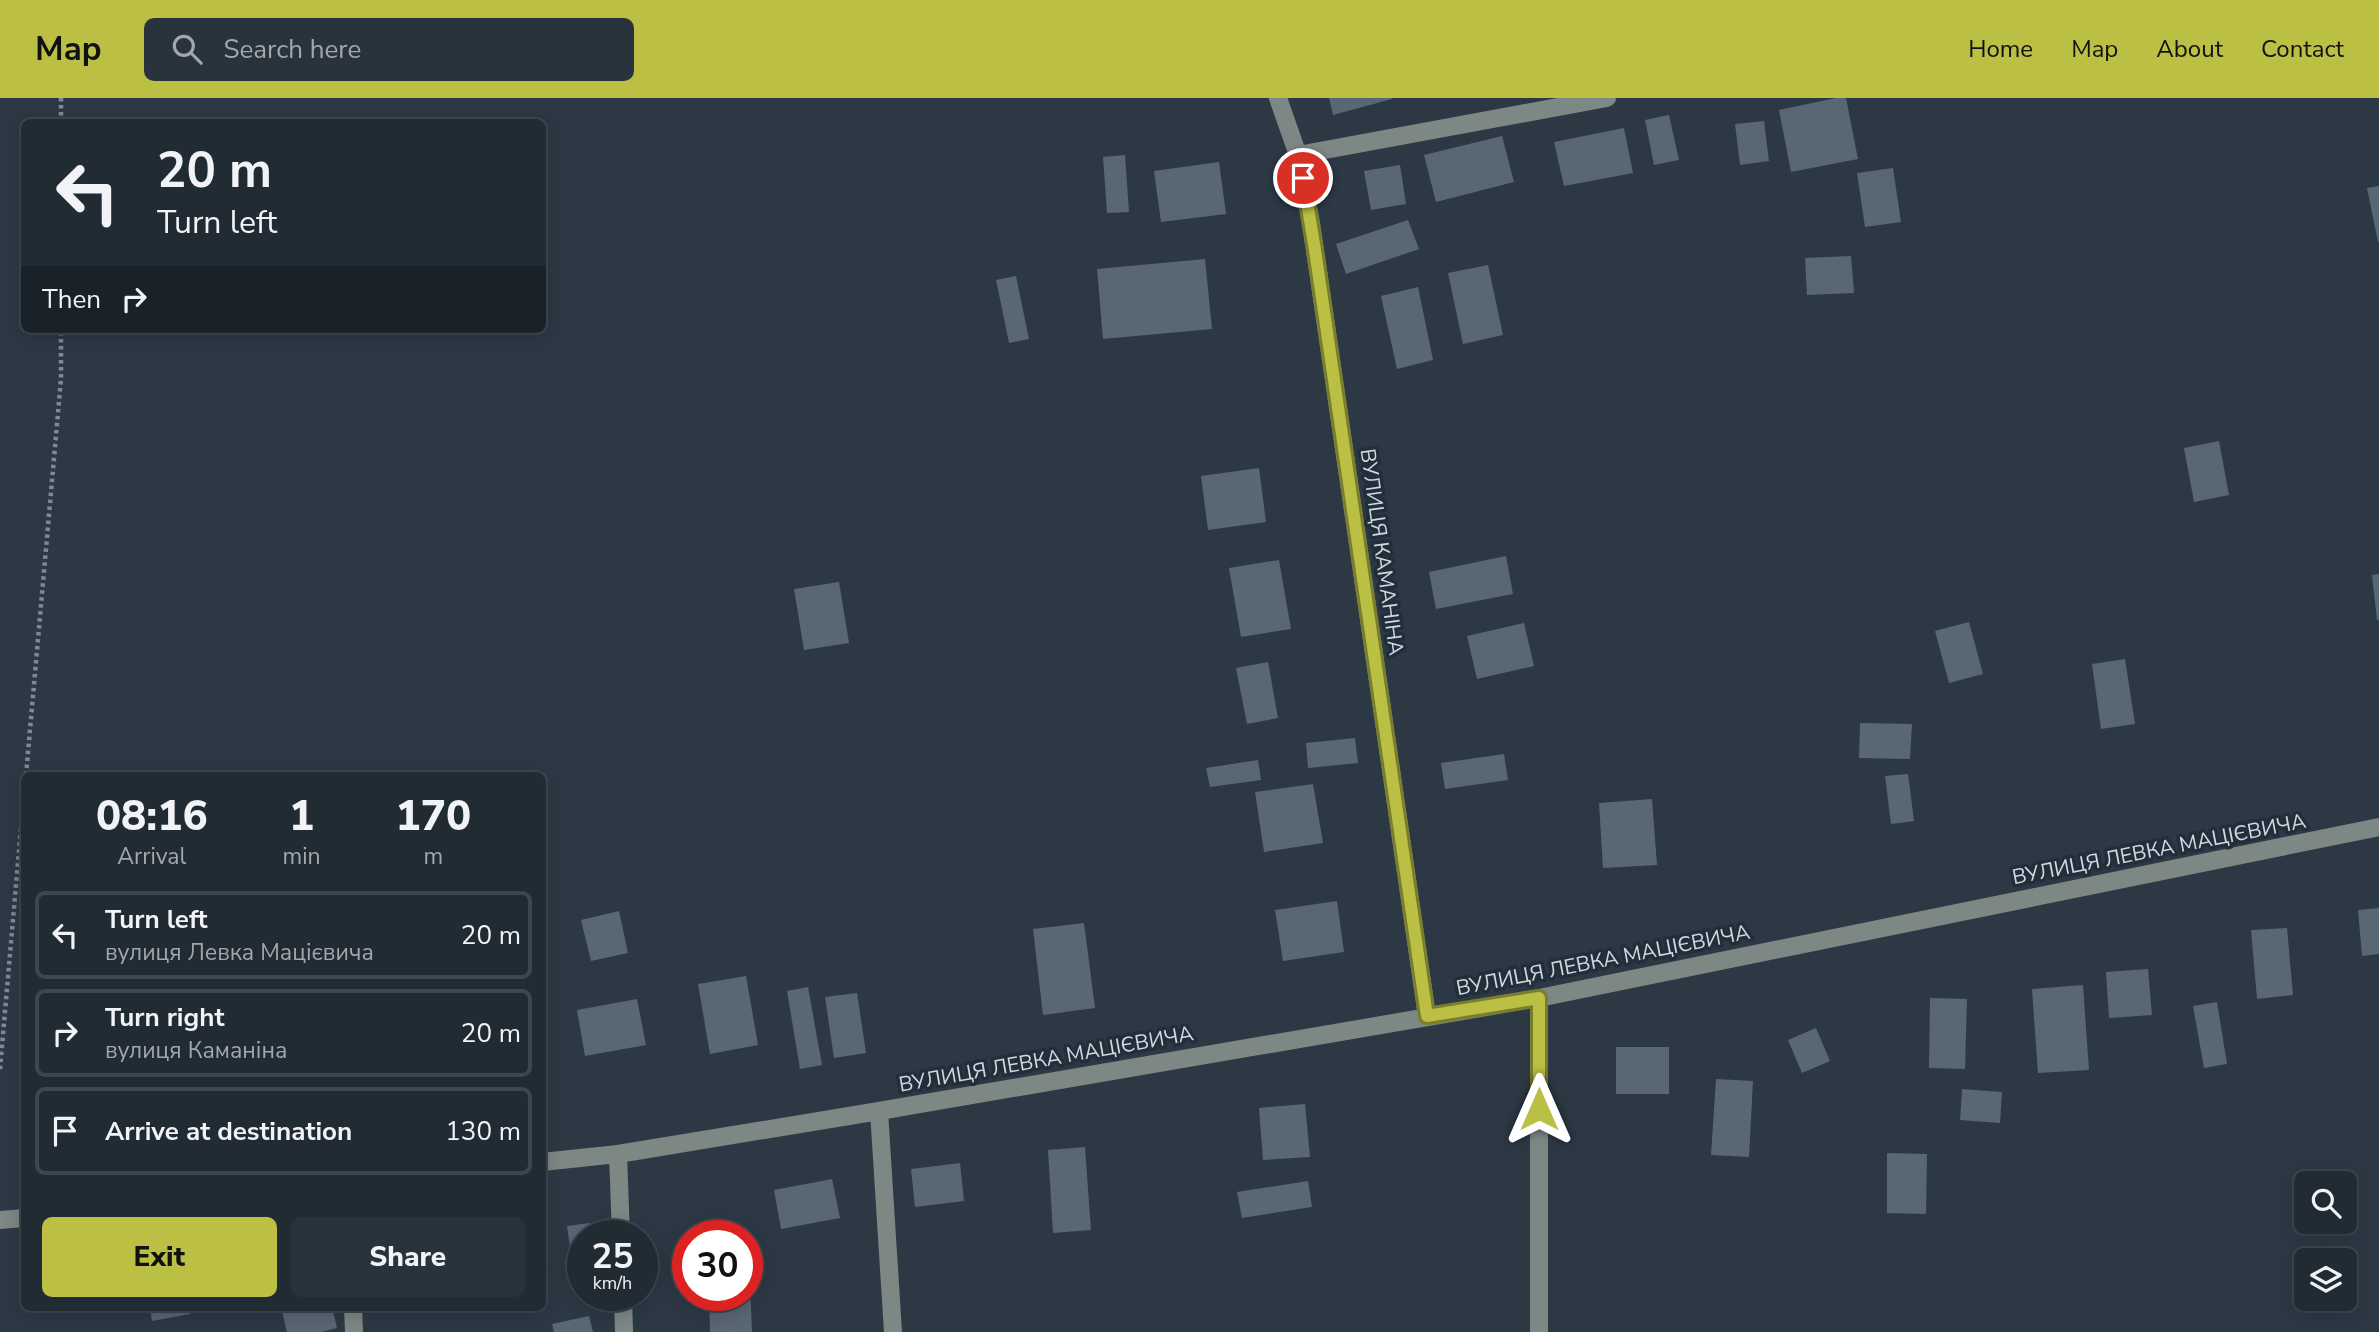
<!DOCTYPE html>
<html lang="en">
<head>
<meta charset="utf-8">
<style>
  body { margin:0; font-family:"Nunito Sans",sans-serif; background:#29333c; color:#f1f3f6; height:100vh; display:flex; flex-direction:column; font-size:26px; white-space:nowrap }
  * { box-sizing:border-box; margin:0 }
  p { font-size:23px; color:#a2a7ac }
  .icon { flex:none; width:38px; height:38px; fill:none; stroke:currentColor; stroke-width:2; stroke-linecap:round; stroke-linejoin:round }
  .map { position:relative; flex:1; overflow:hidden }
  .panel { position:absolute; left:21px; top:674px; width:525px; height:539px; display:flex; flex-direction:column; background:#212b34; border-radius:10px; box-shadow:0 4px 18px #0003,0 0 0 2px #3e474f }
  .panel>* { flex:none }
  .hud { position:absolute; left:21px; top:21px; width:525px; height:214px; border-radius:10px; box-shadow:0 4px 18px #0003,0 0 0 2px #3e474f; background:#212b34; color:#f1f3f6; overflow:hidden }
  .controls { position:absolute; left:2294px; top:1073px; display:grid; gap:14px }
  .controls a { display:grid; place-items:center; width:63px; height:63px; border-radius:10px; background:#212b34; box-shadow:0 4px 18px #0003,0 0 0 2px #3e474f; font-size:35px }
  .speed { position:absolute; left:567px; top:1122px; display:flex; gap:14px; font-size:35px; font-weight:700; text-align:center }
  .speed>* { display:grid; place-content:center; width:91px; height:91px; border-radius:50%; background:#212b34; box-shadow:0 4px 18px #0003,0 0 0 2px #3e474f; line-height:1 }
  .speed small { font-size:18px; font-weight:400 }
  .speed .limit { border:10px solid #d22; background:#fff; color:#111 }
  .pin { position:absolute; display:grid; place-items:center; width:60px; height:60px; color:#fff; margin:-30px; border:4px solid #fff; border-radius:50%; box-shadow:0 2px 7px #0007 }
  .me { position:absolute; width:77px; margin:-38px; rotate:0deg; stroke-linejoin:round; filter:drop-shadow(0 0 5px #0008) }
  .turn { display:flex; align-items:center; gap:24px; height:147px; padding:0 21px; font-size:32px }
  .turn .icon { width:91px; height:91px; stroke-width:2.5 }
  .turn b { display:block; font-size:49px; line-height:60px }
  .then { display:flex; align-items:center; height:66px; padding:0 21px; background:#0003; gap:14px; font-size:26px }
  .eta { display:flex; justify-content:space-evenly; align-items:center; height:119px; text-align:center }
  .eta b { font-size:42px; font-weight:800; line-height:49px }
  .cta { display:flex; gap:14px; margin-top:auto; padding:14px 21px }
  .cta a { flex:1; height:80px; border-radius:10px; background:#bbc044; color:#111; font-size:28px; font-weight:800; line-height:80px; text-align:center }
  .cta a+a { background:#29333c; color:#f1f3f6 }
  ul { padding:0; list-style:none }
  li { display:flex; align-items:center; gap:21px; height:88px; margin:0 14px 10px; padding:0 7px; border:4px solid #3e474f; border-radius:10px }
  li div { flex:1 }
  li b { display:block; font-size:26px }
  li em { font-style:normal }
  header { display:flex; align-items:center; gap:42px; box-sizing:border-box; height:98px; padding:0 35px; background:#bbc044; color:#111 }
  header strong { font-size:33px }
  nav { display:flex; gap:38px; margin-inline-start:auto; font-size:24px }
  .search { width:490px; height:63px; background:#29333c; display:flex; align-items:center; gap:18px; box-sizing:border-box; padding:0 24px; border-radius:10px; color:#a2a7ac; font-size:26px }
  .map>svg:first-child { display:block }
  .building { fill:#596674 }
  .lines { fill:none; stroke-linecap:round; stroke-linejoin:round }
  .path { stroke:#7f8993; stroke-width:4.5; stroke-dasharray:3.5 3.5; stroke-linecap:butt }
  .minor { stroke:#7d8784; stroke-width:18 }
  .route-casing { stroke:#7a7d2c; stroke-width:18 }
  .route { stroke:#bbc044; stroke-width:12 }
  .labels { text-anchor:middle; stroke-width:7; stroke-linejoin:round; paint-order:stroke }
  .street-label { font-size:21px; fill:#d0d8e0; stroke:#222e3a }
</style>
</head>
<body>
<header>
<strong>Map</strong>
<div class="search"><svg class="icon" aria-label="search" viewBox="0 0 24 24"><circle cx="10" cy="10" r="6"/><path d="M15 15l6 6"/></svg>Search here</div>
<nav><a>Home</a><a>Map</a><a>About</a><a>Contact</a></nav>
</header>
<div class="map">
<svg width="2379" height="1234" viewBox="0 0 2379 1234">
  <rect width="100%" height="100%" fill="#2c3945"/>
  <path class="building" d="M1329 0H1392V1L1333 17Z
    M1836 0H1846L1858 61 1791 74 1779 12Z
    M1669 17 1679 62 1654 67 1645 22Z
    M1764 23 1769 63 1740 67 1735 26Z
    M1624 30 1633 75 1564 88 1554 44Z
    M1502 38 1514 84 1436 104 1424 57Z
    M1125 57 1129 114 1107 115 1103 59Z
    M1219 64 1226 116 1161 124 1154 73Z
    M1400 67 1406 106 1371 112 1364 73Z
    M1893 70 1901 124 1865 129 1857 75Z
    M2379 88V144H2378L2367 90Z
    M1408 122 1419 151 1346 176 1336 146Z
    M1851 158 1854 195 1807 197 1805 160Z
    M1205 161 1212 231 1103 241 1097 171Z
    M1488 167 1503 237 1463 246 1448 175Z
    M1016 178 1029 241 1009 245 996 182Z
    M1418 189 1433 262 1397 271 1381 198Z
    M2219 343 2229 397 2194 404 2184 350Z
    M1259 370 1266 424 1208 432 1201 378Z
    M1506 458 1513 496 1436 511 1429 474Z
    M1279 462 1291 531 1241 539 1229 470Z
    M2379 476V522H2377L2372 477Z
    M839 484 849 545 804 552 794 491Z
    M1969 524 1983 576 1949 585 1935 533Z
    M1524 525 1534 568 1477 581 1467 538Z
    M2125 561 2135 626 2101 631 2092 566Z
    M1268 564 1278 620 1247 626 1236 570Z
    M1860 625 1912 626 1910 661 1859 660Z
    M1355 640 1358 665 1308 670 1306 645Z
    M1504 656 1508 682 1445 691 1441 665Z
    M1258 662 1261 682 1210 689 1206 670Z
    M1908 676 1914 723 1891 726 1885 678Z
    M1313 686 1323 745 1264 754 1255 694Z
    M1652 701 1657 767 1603 770 1599 705Z
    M1337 803 1344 854 1283 863 1275 812Z
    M2379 810V856L2362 858 2358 812Z
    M619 813 628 855 591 863 581 822Z
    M1084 825 1095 910 1043 917 1033 831Z
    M2287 830 2293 897 2257 901 2251 832Z
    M2148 871 2152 917 2109 920 2106 874Z
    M746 878 758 947 710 956 698 886Z
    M2083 887 2089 972 2038 975 2032 891Z
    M808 889 822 967 800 971 787 893Z
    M857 895 866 955 834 960 825 899Z
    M1930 900 1967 901 1965 971 1929 970Z
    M637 901 646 947 585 958 577 912Z
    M2217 904 2227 966 2204 970 2193 908Z
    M1816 930 1830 963 1802 975 1788 942Z
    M1616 949H1669V996H1616Z
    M1716 981 1753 983 1749 1059 1711 1057Z
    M1962 991 2002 994 2000 1025 1960 1022Z
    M1305 1006 1310 1059 1263 1062 1259 1010Z
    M1085 1049 1091 1132 1053 1135 1048 1052Z
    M1887 1055 1927 1056 1926 1116 1887 1115Z
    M960 1065 964 1103 915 1109 911 1071Z
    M832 1081 840 1120 781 1131 774 1092Z
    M1308 1083 1312 1109 1242 1120 1237 1094Z
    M606 1123 609 1138H583V1163L572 1164 567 1128Z
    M747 1185H750L752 1234H710L709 1197H747Z
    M150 1209H188L190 1216 152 1223Z
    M281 1209H332L337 1230 321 1234H287Z
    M589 1218 593 1234H554L552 1226Z"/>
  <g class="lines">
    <path class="path" d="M61 0V24
      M26 677 61 281V231
      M0 971 24 695"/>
    <path class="minor" d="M1278 0 1298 57 1311 125 1427 918
      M1298 57 1607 0
      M879 1013 893 1234
      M618 1056 621 1138
      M542 1064 618 1056 879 1013 1539 900 2379 729
      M0 1122 24 1120
      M623 1197 624 1234
      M353 1209 354 1234
      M1539 1234V900"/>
  </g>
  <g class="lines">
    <g class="route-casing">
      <path id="route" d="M1303 80 1315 152 1427 918 1539 900V1011"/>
    </g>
    <use href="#route" class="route"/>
  </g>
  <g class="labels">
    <g class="street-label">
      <text transform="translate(1382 454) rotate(82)" y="7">ВУЛИЦЯ КАМАНІНА</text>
      <text transform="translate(2159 751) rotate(-11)" y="7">ВУЛИЦЯ ЛЕВКА МАЦІЄВИЧА</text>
      <text transform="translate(1603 862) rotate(-11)" y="7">ВУЛИЦЯ ЛЕВКА МАЦІЄВИЧА</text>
      <text transform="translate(1046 961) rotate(-10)" y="7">ВУЛИЦЯ ЛЕВКА МАЦІЄВИЧА</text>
    </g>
  </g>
</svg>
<div class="controls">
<a><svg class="icon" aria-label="search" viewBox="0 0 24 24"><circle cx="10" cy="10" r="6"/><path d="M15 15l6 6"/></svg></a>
<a><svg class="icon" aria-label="layers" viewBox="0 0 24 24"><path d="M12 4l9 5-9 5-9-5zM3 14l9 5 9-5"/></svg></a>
</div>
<div class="speed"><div>25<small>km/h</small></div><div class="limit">30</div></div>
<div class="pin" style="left:1303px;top:80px;background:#d93025"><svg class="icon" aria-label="arrive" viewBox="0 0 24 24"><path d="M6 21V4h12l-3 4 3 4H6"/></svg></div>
<svg class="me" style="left:1539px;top:1011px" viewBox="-20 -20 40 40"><path d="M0-17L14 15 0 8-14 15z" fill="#bbc044" stroke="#fff" stroke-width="4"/></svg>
<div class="hud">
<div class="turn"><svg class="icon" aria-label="left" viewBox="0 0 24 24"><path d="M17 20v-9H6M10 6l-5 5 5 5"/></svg><div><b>20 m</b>Turn left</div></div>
<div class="then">Then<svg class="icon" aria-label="right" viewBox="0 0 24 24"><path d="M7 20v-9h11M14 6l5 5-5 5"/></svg></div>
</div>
<section class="panel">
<div class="eta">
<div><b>08:16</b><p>Arrival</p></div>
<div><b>1</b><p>min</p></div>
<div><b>170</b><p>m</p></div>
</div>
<ul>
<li><svg class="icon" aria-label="left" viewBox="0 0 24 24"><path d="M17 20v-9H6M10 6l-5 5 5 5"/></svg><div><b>Turn left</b><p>вулиця Левка Мацієвича</p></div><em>20 m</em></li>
<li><svg class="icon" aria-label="right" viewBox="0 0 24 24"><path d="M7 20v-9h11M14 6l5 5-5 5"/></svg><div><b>Turn right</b><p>вулиця Каманіна</p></div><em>20 m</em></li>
<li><svg class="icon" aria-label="arrive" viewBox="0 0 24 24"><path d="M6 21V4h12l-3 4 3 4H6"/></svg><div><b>Arrive at destination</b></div><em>130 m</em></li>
</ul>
<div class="cta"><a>Exit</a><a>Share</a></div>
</section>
</div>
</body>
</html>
